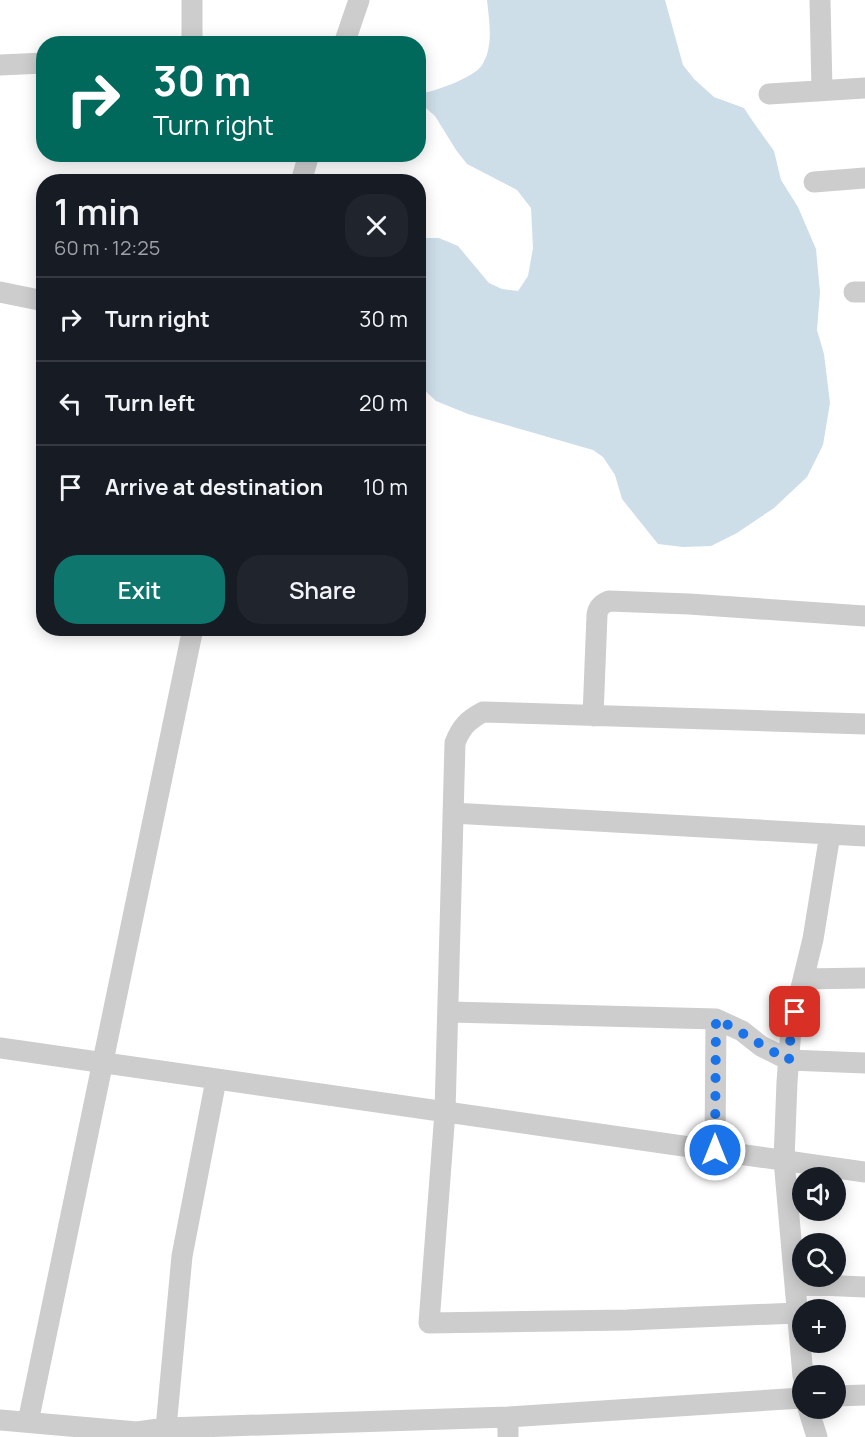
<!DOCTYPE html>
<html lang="en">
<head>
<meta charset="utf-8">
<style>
  body { margin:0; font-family:Manrope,sans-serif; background:#20242c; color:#f1f3f6; height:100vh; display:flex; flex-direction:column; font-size:22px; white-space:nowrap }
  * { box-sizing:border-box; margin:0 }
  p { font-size:20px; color:#9ea1a6 }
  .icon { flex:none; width:33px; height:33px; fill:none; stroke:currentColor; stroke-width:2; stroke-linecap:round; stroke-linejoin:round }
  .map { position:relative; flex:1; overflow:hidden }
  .details { position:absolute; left:36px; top:174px; width:390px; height:462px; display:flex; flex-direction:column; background:#171b24; border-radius:24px; box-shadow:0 3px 15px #0003 }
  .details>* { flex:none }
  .top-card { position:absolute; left:36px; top:36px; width:390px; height:126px; border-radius:24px; box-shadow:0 3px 15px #0003; background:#00695c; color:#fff; overflow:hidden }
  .buttons { position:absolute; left:792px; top:1167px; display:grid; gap:12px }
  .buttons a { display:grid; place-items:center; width:54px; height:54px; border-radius:50%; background:#171b24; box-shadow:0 3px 15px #0003; font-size:30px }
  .pin { position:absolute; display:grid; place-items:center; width:51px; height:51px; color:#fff; margin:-26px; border-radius:12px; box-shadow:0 3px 9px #0006 }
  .me { position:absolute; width:66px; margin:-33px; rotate:0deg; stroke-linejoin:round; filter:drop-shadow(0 0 4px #0008) }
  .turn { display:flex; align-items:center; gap:21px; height:126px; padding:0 18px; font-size:27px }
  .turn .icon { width:78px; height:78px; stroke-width:2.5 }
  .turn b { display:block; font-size:42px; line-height:51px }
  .round { display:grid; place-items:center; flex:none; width:63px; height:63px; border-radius:24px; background:#20242c }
  .overview { display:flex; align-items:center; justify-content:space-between; height:102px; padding:0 18px }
  h1 { font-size:36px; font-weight:600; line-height:45px }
  .action { display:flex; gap:12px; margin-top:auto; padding:12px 18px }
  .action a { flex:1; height:69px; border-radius:24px; background:#0f766e; color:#fff; font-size:24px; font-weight:600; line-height:69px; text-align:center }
  .action a+a { background:#20242c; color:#f1f3f6 }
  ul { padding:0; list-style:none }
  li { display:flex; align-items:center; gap:18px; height:84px; padding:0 18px; border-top:2px solid #363941 }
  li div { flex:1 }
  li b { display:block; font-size:22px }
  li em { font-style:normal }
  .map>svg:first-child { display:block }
  .water { fill:#cedee9 }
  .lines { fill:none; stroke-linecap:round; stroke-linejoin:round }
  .minor { stroke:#cdcdcd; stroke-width:21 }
  .route { stroke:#1a73e8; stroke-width:10; stroke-dasharray:0 18 }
</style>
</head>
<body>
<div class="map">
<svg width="865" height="1437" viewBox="0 0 865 1437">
  <rect width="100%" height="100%" fill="#fff"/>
  <path class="water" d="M487 0H665L683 65 694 79 714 97 744 108 754 123 774 151 781 180 798 207 816 249 820 292 817 330 824 354 830 403 823 445 807 477 774 508 737 533 711 546 683 547 658 544 622 499 615 475 603 457 593 450 468 414 436 401 419 385V238H439L458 246 489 283 502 289 518 291 528 276 533 248 531 208 517 190 467 164 456 150 435 116 419 102V94C433 92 474 78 482 65 494 47 489 20 487 0Z"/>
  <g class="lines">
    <path class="minor" d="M820 0 822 90
      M192 44V0
      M344 44 359 0
      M0 65 44 63
      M769 94 865 88
      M301 182 309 154
      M814 182 865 178
      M0 292 44 301
      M854 292H865
      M593 716 597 615C598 607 602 604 609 601L689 604 865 616
      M453 813 865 836
      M803 979 865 978
      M449 1012 716 1019 742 1031 761 1046 789 1060 865 1063
      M0 1048 865 1172
      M715 1150 716 1019
      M795 1284 865 1287
      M797 1313 627 1320 429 1323 445 1112 455 743C461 727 468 720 483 712L865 724
      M803 1376 784 1160 787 1082 791 1029 813 939 830 834
      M836 1396 865 1395
      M808 1408 817 1437
      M508 1417V1437
      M0 1420 137 1432 166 1428 508 1417 802 1398
      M28 1422 193 628
      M166 1428 182 1256 216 1080"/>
  </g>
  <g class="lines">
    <path class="route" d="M715 1150 716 1019C742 1031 764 1048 789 1060L791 1029 795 1012"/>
  </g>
</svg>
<div class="buttons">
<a><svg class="icon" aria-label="sound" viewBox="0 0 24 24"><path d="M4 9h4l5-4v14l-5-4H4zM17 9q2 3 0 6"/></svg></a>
<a><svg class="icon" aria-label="search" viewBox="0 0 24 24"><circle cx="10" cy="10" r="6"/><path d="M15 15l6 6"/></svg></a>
<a>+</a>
<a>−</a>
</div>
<div class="pin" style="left:795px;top:1012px;background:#d93025"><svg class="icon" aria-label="arrive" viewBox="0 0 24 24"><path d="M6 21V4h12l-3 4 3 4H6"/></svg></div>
<svg class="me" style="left:715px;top:1150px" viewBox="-20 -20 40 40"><circle r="17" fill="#1a73e8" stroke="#fff" stroke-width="3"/><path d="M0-11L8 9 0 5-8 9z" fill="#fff"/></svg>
<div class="top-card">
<div class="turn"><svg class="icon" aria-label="right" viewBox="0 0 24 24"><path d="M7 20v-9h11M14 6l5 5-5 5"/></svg><div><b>30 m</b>Turn right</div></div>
</div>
<section class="details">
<div class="overview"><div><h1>1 min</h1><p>60 m · 12:25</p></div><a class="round"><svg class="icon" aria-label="close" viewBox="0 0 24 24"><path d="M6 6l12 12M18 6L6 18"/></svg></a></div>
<ul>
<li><svg class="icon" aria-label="right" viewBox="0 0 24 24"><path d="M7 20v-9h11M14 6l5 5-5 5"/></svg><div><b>Turn right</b></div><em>30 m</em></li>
<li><svg class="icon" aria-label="left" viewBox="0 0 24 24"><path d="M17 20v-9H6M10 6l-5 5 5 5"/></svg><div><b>Turn left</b></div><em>20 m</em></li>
<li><svg class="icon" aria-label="arrive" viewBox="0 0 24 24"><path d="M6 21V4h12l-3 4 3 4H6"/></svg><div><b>Arrive at destination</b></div><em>10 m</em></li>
</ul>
<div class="action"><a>Exit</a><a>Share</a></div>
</section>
</div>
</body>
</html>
